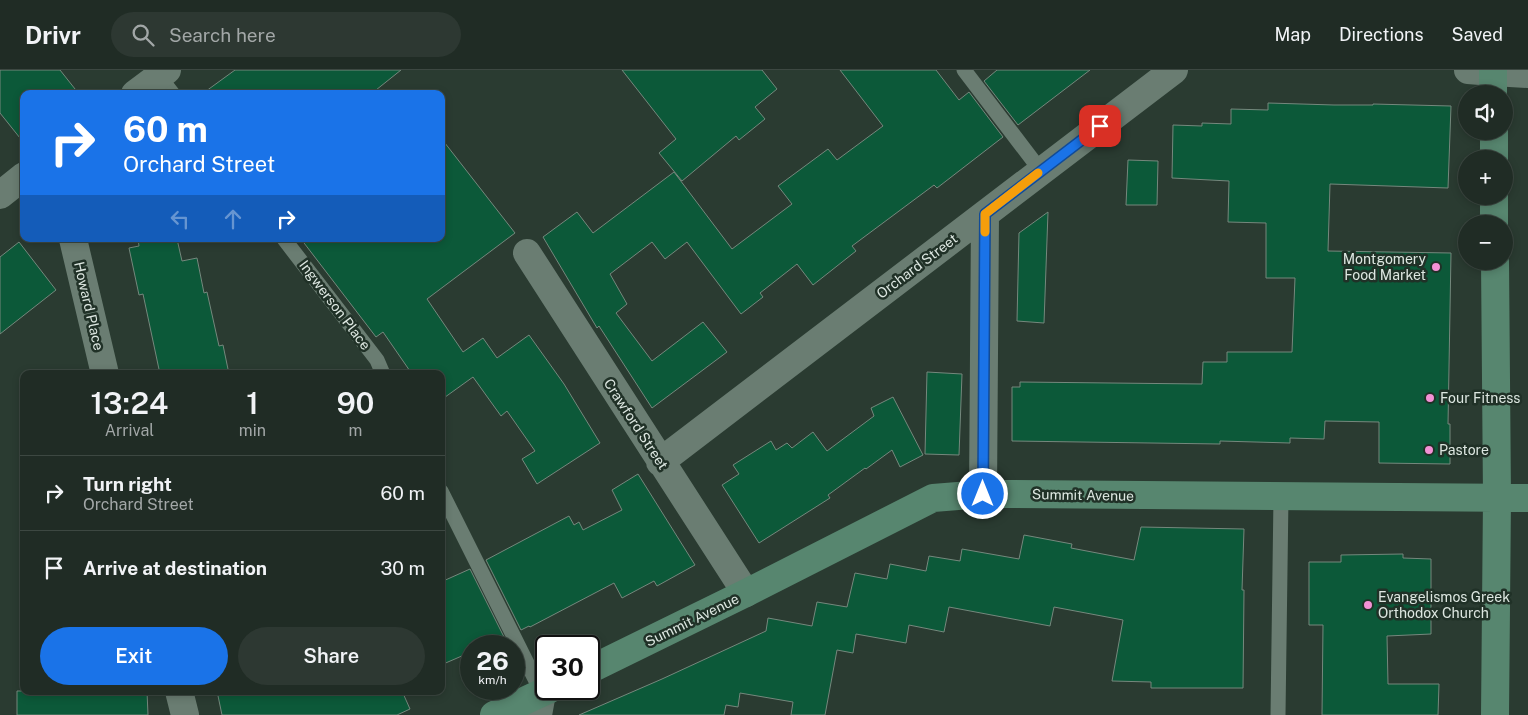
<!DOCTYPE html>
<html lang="en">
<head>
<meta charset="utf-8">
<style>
  body { margin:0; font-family:"Public Sans",sans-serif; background:#2d3832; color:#f1f3f6; height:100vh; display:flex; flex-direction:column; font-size:19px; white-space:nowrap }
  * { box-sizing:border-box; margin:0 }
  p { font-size:16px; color:#a2a7a7 }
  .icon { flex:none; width:28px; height:28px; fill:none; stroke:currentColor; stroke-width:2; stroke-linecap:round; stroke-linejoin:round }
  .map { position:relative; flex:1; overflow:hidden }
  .panel { position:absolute; left:20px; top:300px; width:425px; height:325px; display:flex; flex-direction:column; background:#202c25; border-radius:10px; box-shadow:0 2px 8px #0003,0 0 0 1px #3d4842 }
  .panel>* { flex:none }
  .guide { position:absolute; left:20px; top:20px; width:425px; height:152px; border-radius:10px; box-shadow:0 2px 8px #0003,0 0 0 1px #3d4842; background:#1a73e8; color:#fff; overflow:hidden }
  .tools { position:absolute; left:1458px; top:15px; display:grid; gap:10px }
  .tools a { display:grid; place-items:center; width:55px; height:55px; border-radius:50%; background:#202c25; box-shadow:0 2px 8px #0003,0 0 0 1px #3d4842; font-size:25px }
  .speed { position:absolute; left:460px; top:565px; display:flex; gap:10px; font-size:25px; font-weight:700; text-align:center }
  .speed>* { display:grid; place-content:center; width:65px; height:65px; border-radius:50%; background:#202c25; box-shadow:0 2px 8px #0003,0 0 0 1px #3d4842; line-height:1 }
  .speed small { font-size:12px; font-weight:400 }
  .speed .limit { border:2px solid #111; border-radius:8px; background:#fff; color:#111 }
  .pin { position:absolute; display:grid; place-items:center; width:42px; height:42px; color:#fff; margin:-21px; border-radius:10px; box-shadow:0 2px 8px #0006 }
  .me { position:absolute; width:55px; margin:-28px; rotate:0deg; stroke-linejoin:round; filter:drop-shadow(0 0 4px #0008) }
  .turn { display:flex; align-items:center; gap:18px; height:105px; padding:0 20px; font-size:22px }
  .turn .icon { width:65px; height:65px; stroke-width:2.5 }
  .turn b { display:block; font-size:35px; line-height:42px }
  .lanes { display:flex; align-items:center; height:48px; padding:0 20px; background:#0003; justify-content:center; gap:25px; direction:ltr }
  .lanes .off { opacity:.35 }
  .eta { display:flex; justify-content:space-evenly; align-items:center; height:85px; text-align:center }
  .eta b { font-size:30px; font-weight:600; line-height:35px }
  .cta { display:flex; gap:10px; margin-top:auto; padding:10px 20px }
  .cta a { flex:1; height:58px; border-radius:30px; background:#1a73e8; color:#fff; font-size:20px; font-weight:600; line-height:58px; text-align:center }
  .cta a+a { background:#2d3832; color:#f1f3f6 }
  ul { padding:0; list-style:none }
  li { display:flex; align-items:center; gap:15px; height:75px; padding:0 20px; border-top:1px solid #3d4842 }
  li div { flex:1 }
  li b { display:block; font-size:19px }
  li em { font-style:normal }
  header { display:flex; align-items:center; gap:30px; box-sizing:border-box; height:70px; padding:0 25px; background:#202c25; border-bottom:1px solid #3d4842 }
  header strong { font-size:24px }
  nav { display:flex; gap:28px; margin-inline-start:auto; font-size:18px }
  .search { width:350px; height:45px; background:#2d3832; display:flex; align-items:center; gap:12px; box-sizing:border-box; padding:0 18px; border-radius:28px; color:#a2a7a7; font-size:19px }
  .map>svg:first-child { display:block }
  .building { fill:#0c5939; stroke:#75887d }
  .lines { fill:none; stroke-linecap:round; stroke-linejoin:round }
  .service { stroke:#6a7d72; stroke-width:15 }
  .minor { stroke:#6a7d72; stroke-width:28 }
  .tertiary { stroke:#6a7d72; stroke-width:28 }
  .secondary { stroke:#57866f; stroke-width:28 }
  .route-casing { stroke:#114b97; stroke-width:12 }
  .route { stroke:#1a73e8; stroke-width:9 }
  .slow { stroke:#f59e0b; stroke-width:9 }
  .poi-dot { fill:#f391d5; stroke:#203127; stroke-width:2 }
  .labels { text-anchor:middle; stroke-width:5; stroke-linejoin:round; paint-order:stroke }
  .poi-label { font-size:14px; fill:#dde7e1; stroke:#203127; text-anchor:start }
  .street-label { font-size:14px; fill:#dde7e1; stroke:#203127 }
</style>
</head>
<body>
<header>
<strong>Drivr</strong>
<div class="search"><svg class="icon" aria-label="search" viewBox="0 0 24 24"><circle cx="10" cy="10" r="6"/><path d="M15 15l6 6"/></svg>Search here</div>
<nav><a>Map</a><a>Directions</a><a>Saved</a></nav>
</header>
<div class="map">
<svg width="1528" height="645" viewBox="0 0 1528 645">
  <rect width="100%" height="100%" fill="#2a3b31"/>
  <path class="building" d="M0 0H60L79 24H24V73L0 43Z
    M235 0H401L371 24H202Z
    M622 0H762L777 19 755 37 765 49 739 70 736 66 682 111 659 83 676 69Z
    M840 0H936L959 30 969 22 1003 67 937 118 934 115 852 176 856 181 813 215 797 194 760 223 763 227 741 244 687 172 665 189 652 172 610 204 627 234 616 243 652 291 703 252 727 282 652 338 599 256 597 258 543 167 577 142 593 163 674 102 732 179 792 134 778 116 828 79 837 90 883 56Z
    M997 0H1090L1018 55 984 11Z
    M1268 33 1334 35H1373V34L1451 36 1448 118 1330 114 1328 181 1451 183 1448 354H1450V394L1379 393V352L1325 351 1324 369 1290 368V373L1220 371V374L1012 371V317H1020V312L1202 314 1203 292H1227V282H1292L1295 208H1266V153L1228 152 1229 111 1172 108 1173 55 1202 56V53L1231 54V39L1268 40Z
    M441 68 515 163 427 229 463 282 483 268 497 288 529 265 564 314 600 373 537 414 522 389 535 381 507 341 501 346 473 307 441 330V304H412L383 262 376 267 301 169H441Z
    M1128 90 1158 91 1157 135H1126Z
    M1048 142 1044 253 1017 251 1019 163Z
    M138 169H177L182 191 197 188 204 223 207 222 219 276 223 275 229 304H160L143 224 139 225 129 178 139 176Z
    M19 172 56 220 0 264V187Z
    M927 302 962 304 959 385 925 384Z
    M893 327 923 385 900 397 892 380 866 399 865 398 828 425 830 428 759 473 722 415 739 404 733 395 771 371 776 380 787 373 792 378 813 362 827 381 874 346 871 338Z
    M638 404 695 495 657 516 654 511 622 528 614 513 530 557 529 556 521 560 486 490 569 446 574 455 579 452 583 460 622 440 612 420Z
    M1141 457 1244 459 1242 520H1244L1243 618H1151V612L1112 611 1123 550 1054 537 1050 556 949 537 944 562 909 555 906 573 856 564 853 583 837 580 825 645H791L793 632 740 623 738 637 726 635 724 645H579L662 609 766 561 768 548 812 556 817 532 847 537 855 503 887 509 890 494 926 501 929 486 960 491 962 479 1019 489 1024 465 1072 474 1071 478 1134 490Z
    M1403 484V488L1431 489V564L1387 566 1388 614H1439L1438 645H1322L1323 555H1309V492H1341V485Z
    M470 499 504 567 483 576H471V582L441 595V512Z
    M17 621H147L148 645H17Z
    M217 621H402L410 639 397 645H222Z"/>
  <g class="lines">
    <path class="service" d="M964 0 1041 101
      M159 6 173 24
      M284 169 377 290 383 304
      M441 421 542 623
      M1278 645 1281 426"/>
    <path class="minor" d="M1493 2 1528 4
      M135 24 167 0
      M0 125 24 106
      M73 169 105 304
      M527 183 746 523
      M660 392 1174 0
      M983 424 985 144
      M179 621 185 645
      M538 645 542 623"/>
    <path class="tertiary" d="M1468 0 1493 2"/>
    <path class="secondary" d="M1493 0V24
      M1494 61V89
      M1494 126V154
      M1495 191 1497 428 1495 645
      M589 600 746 523 933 428 983 424H1014L1528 428
      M494 645 550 619"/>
  </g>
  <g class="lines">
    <g class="route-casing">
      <path id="route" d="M983 424 985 144 1100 56"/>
    </g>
    <use href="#route" class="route"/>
    <path class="slow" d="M985 162V144L1038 103"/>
  </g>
  <g class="poi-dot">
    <circle cx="1436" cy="197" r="5"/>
    <circle cx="1430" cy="328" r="5"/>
    <circle cx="1429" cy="380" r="5"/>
    <circle cx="1368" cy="535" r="5"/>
  </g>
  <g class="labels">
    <g class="poi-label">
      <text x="1426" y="194" text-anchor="end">Montgomery<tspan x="1426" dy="16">Food Market</tspan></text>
      <text x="1440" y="333">Four Fitness</text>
      <text x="1439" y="385">Pastore</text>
      <text x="1378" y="532">Evangelismos Greek<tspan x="1378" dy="16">Orthodox Church</tspan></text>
    </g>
    <g class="street-label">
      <text transform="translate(917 196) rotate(-37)" y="5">Orchard Street</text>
      <text transform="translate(335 235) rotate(53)" y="5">Ingwerson Place</text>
      <text transform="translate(89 236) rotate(77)" y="5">Howard Place</text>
      <text transform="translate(636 354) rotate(57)" y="5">Crawford Street</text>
      <text transform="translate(1083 425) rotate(1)" y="5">Summit Avenue</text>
      <text transform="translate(692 550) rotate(-26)" y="5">Summit Avenue</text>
    </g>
  </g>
</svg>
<div class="tools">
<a><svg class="icon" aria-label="sound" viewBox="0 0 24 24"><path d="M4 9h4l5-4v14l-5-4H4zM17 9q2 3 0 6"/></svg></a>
<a>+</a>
<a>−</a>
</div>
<div class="speed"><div>26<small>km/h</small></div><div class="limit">30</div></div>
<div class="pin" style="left:1100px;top:56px;background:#d93025"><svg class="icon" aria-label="arrive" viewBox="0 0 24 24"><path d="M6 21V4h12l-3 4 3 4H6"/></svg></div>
<svg class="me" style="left:983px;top:424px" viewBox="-20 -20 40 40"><circle r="17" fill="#1a73e8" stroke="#fff" stroke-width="3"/><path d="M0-11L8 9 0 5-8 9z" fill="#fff"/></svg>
<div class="guide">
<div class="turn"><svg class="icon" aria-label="right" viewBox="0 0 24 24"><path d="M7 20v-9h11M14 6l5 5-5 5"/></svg><div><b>60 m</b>Orchard Street</div></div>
<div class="lanes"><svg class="icon off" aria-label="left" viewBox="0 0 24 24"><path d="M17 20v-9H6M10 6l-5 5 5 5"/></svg><svg class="icon off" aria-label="ahead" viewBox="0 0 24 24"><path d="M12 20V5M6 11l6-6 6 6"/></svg><svg class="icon" aria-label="right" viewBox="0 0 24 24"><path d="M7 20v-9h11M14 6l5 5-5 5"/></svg></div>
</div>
<section class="panel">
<div class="eta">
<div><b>13:24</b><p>Arrival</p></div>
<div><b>1</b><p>min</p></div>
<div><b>90</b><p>m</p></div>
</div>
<ul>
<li><svg class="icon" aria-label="right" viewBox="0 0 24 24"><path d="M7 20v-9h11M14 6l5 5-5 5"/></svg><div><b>Turn right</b><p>Orchard Street</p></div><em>60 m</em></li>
<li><svg class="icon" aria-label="arrive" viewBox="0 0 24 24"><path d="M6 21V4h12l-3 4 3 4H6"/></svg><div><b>Arrive at destination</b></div><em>30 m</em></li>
</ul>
<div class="cta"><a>Exit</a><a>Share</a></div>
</section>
</div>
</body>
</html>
